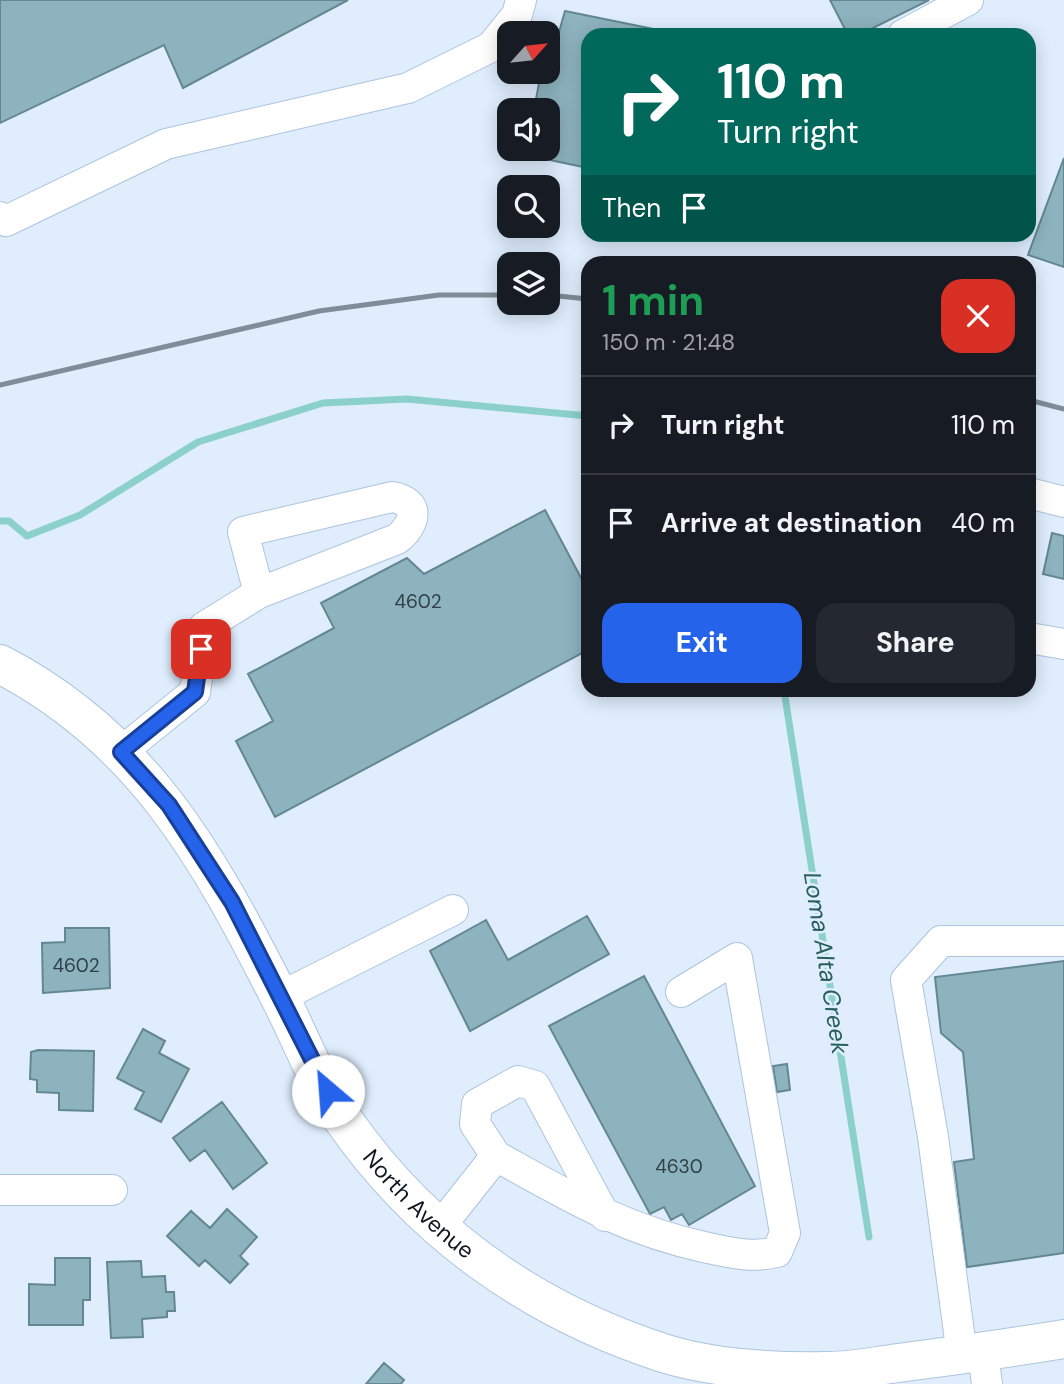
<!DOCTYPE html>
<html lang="en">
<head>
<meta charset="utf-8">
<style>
  body { margin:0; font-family:"DM Sans",sans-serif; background:#242831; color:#f1f3f6; height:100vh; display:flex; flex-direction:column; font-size:26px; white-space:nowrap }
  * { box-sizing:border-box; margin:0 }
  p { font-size:23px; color:#9ea1a6 }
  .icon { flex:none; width:38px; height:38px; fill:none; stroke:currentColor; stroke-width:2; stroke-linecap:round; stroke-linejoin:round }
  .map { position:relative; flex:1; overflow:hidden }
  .sheet { position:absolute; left:581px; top:256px; width:455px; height:441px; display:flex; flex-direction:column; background:#171b24; border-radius:21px; box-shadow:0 4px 18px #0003 }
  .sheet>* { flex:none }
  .banner { position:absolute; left:581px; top:28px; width:455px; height:214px; border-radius:21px; box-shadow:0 4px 18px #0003; background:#00695c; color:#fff; overflow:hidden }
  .needle { width:46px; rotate:63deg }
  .fabs { position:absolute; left:497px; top:21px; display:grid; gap:14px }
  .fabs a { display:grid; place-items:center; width:63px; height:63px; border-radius:14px; background:#171b24; box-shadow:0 4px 18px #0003; font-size:35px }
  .pin { position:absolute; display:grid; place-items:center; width:60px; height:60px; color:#fff; margin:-30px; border-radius:14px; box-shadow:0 4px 10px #0006 }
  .me { position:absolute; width:77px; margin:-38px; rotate:333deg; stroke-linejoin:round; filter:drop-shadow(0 0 5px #0008) }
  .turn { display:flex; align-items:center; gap:24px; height:147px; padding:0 21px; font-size:32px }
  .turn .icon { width:91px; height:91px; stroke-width:2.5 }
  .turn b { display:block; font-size:49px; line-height:60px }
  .then { display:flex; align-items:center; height:66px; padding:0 21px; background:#0003; gap:14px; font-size:26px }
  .round { display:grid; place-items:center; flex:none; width:74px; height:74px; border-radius:21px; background:#242831 }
  .head { display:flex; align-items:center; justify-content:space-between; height:119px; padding:0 21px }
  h1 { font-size:42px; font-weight:700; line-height:52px; color:#1e9e55 }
  .button { display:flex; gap:14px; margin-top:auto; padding:14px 21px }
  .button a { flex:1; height:80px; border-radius:21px; background:#2563eb; color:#fff; font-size:28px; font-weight:700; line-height:80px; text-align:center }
  .button a+a { background:#242831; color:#f1f3f6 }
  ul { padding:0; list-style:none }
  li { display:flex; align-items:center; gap:21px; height:98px; padding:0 21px; border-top:2px solid #363941 }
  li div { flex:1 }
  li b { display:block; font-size:26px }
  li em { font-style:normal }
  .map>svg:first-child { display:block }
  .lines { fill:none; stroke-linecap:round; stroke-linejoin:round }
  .stream { stroke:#8bd0cb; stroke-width:7 }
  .building { fill:#8db3bf; stroke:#638793; stroke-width:2 }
  .minor-casing { stroke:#acc4de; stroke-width:32 }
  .major-casing { stroke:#acc4de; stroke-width:40 }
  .minor { stroke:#fff; stroke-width:30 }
  .major { stroke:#fff; stroke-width:38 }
  .rail { stroke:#808c98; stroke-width:5 }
  .route-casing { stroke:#184099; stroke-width:18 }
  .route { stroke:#2563eb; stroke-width:12 }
  .labels { text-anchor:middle; stroke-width:5; stroke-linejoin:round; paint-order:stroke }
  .number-label { font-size:19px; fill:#2e3f48 }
  .street-label { font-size:23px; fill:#0f1821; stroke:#dfedfd }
  .water-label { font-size:24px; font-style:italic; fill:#265f5b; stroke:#dfedfd }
</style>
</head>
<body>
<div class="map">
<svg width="1064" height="1384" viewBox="0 0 1064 1384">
  <rect width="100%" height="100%" fill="#dfedfd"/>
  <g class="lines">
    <path class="stream" d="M0 521H9L27 536 80 515 198 442 323 403 407 399 588 416
      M784 690 869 1237"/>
  </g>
  <path class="building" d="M0 0H348L183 88 164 45 0 123Z
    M830 0H929L859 35H848Z
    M565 11 683 35H588V168L526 155 527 149H548V110H534L541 72H548V37L557 39Z
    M1064 158V267L1028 255Z
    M545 510 588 591V650L275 817 236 741 273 721 248 674 334 628 321 603 407 558 424 574Z
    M1052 533 1064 536V579L1043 574Z
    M587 916 609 954 470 1031 430 951 486 920 508 960Z
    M65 928H109L110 988 43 993 42 943 65 942Z
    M1064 961V1253L967 1267 954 1162 974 1159 963 1052 941 1033 935 977Z
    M644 976 755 1186 689 1225 682 1214 671 1220 664 1207 650 1214 549 1026Z
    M143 1029 165 1041 159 1053 189 1069 161 1122 135 1109 144 1092 117 1078Z
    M38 1050 94 1051 93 1111 59 1110V1093L37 1092V1080L30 1079 31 1052Z
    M787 1064 790 1090 777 1092 773 1066Z
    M222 1102 267 1163 233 1189 205 1150 190 1161 173 1138Z
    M227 1209 257 1237 240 1256 248 1264 230 1283 205 1260 199 1266 167 1236 191 1211 210 1228Z
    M55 1258H90V1300H83V1325H29V1284L55 1285Z
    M141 1261 142 1277 165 1276 166 1292H174L175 1311H167V1317L142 1319 143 1337 111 1338 107 1262Z
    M384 1363 404 1380 401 1384H366Z"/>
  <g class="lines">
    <g class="minor-casing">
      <path id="minor" d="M903 35 968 0
        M0 217 6 221 166 144 408 88 491 47 517 15 521 0
        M1029 493 1064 502
        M1029 638 1064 644
        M121 752 195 692 204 627 259 593 397 539C415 525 422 502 392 497L243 532 259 593
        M280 997 453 910
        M496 1156 475 1124 477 1104 518 1081 535 1086 605 1216
        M0 1190H112
        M439 1228 496 1156C570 1197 624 1230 708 1248 734 1253 750 1258 777 1252L785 1233 737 958 681 992
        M983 1353 987 1384
        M962 1355 933 1137 906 980 941 941H1064"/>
    </g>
    <g class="major-casing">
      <g id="major">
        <path id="s1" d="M0 664C143 738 208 857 278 994 299 1034 316 1081 342 1118 421 1232 531 1310 663 1353 714 1369 775 1372 829 1371 852 1371 875 1366 898 1363 954 1356 1009 1348 1064 1339"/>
      </g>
    </g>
    <use href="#minor" class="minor"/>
    <use href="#major" class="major"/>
    <path class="rail" d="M548 295 588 299
      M0 385 319 311 439 295H509
      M1029 400 1064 409"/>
  </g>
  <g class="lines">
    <g class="route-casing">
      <path id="route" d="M201 649 195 692 121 752 169 805 232 902 328 1091"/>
    </g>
    <use href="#route" class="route"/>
  </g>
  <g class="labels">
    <g class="number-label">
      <text x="418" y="608">4602</text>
      <text x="76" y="972">4602</text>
      <text x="679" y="1173">4630</text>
    </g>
    <g class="street-label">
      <text dy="8" stroke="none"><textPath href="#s1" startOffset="695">North Avenue</textPath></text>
    </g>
    <g class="water-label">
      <text transform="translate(826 963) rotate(81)" y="8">Loma Alta Creek</text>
    </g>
  </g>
</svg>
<div class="fabs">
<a><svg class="needle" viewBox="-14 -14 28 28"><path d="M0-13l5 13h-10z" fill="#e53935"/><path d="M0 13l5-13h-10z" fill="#9ea1a6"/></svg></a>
<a><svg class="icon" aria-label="sound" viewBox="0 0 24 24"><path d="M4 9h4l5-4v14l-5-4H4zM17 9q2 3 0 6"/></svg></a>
<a><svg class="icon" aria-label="search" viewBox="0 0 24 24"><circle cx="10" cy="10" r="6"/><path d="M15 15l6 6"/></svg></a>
<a><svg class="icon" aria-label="layers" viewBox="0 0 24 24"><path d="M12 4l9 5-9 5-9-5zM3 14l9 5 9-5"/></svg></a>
</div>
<div class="pin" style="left:201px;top:649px;background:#d93025"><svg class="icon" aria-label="arrive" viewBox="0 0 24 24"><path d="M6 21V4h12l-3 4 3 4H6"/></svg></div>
<svg class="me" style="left:328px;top:1091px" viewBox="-20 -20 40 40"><circle r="19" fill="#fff"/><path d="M0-13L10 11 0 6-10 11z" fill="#2563eb"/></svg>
<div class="banner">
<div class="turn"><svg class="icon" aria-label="right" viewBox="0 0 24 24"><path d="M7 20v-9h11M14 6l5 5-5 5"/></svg><div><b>110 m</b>Turn right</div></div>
<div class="then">Then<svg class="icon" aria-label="arrive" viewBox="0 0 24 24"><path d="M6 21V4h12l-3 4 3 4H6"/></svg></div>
</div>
<section class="sheet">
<div class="head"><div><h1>1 min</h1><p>150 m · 21:48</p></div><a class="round" style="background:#d93025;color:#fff"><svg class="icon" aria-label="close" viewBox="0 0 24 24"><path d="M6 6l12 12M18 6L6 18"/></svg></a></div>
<ul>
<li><svg class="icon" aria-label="right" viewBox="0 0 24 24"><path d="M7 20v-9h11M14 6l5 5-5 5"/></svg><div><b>Turn right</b></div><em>110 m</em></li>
<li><svg class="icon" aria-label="arrive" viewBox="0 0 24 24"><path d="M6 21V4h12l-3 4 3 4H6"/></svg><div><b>Arrive at destination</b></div><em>40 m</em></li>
</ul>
<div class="button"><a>Exit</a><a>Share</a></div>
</section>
</div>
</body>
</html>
